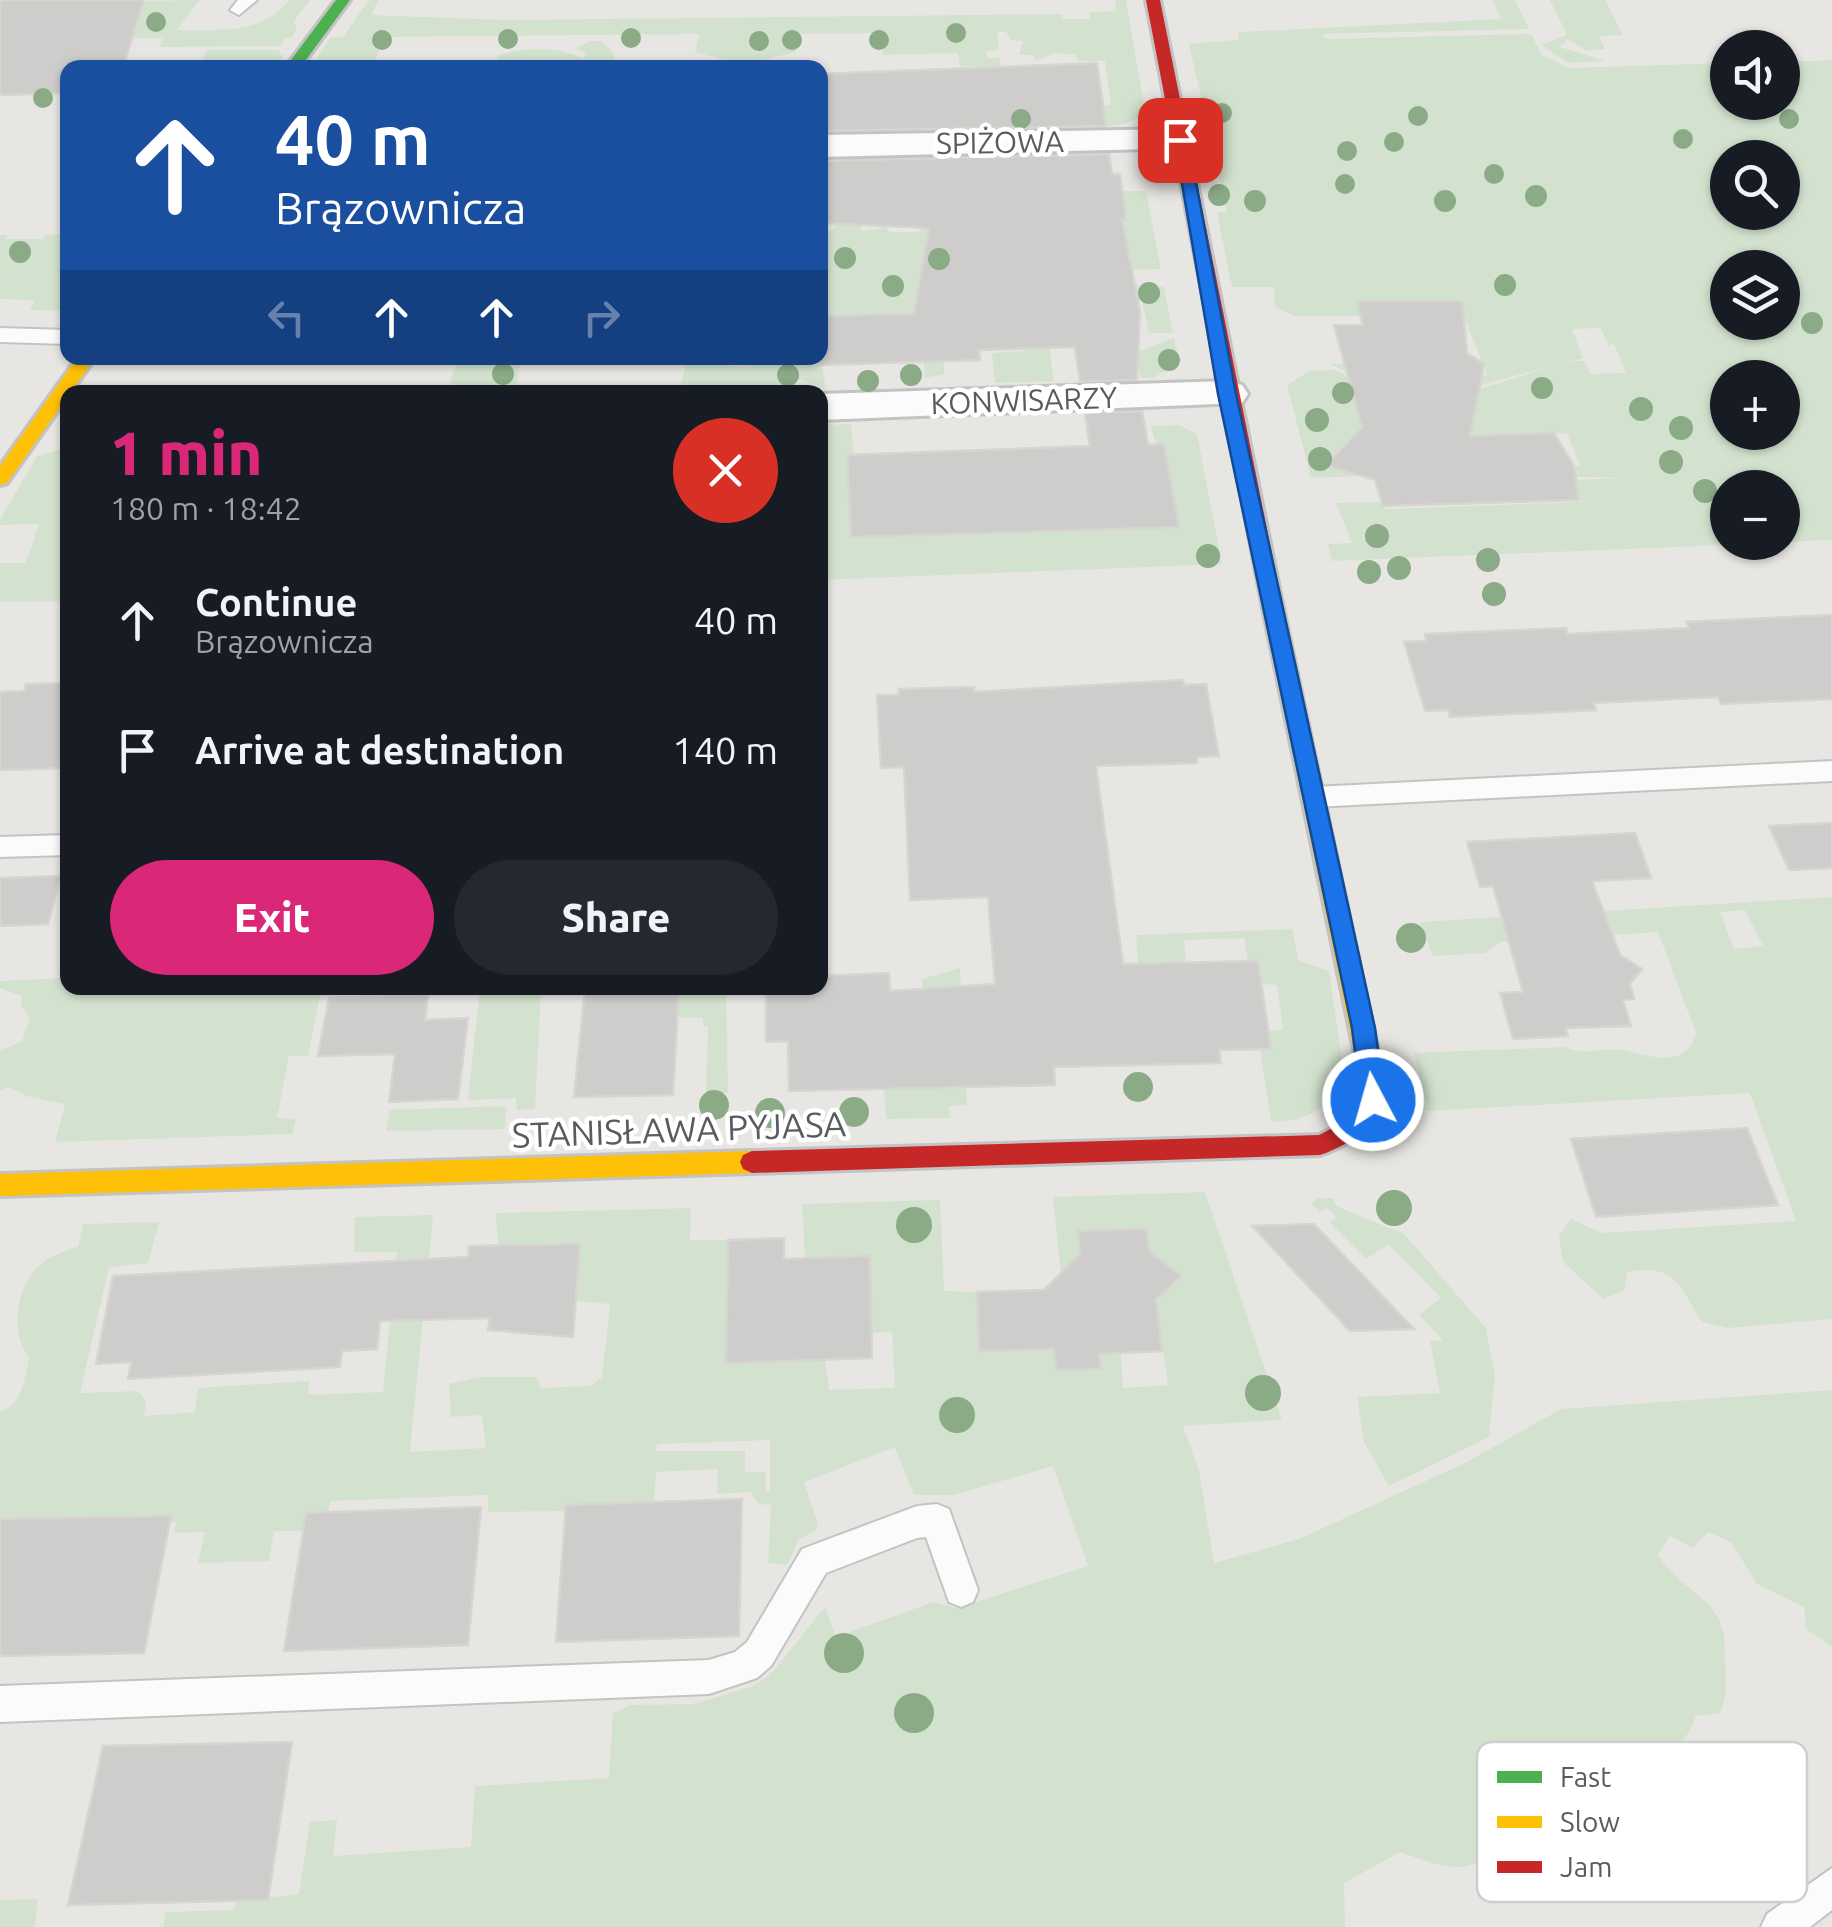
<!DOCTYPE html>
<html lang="en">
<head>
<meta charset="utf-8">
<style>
  body { margin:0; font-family:Ubuntu,sans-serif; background:#242831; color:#f1f3f6; height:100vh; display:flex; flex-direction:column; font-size:38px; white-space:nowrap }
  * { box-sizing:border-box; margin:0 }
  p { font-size:32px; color:#9ea1a6 }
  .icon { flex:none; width:55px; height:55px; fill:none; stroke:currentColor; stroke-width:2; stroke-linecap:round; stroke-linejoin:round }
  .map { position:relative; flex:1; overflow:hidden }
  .panel { position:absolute; left:60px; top:385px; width:768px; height:610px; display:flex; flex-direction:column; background:#171b24; border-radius:20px; box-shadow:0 2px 8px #0004 }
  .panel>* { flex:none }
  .banner { position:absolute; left:60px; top:60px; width:768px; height:305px; border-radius:20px; box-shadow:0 2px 8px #0004; background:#1a4fa0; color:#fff; overflow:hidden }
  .fabs { position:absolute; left:1710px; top:30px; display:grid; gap:20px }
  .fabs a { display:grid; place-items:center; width:90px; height:90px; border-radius:50%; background:#171b24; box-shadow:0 2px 8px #0004; font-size:50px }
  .pin { position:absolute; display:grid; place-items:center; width:85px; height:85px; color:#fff; margin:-42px; border-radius:20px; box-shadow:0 5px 15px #0006 }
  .me { position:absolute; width:110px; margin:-55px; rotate:354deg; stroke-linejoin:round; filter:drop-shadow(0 0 8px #0008) }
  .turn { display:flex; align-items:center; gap:35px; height:210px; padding:0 50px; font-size:45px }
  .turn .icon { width:130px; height:130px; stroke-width:2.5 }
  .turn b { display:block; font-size:70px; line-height:85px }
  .lanes { display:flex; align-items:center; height:95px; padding:0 50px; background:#0003; justify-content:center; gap:50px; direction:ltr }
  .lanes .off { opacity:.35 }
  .round { display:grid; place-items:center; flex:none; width:105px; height:105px; border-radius:52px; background:#242831 }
  .overview { display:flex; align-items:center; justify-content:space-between; height:170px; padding:0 50px }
  h1 { font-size:60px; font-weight:800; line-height:75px; color:#db2777 }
  .cta { display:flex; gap:20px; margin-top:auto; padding:20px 50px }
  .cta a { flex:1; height:115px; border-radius:60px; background:#db2777; color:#fff; font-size:40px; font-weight:800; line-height:115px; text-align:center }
  .cta a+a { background:#242831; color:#f1f3f6 }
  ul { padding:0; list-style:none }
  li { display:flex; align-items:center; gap:30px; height:130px; padding:0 50px }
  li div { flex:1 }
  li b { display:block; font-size:38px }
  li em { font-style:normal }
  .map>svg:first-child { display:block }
  .green { fill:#d3e2cf; fill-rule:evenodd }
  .building { fill:#cecdcb; stroke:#d7d5d2; stroke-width:2.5 }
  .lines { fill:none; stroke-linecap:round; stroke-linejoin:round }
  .lane-casing { stroke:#c4c3c3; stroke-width:4 }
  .street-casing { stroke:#c4c3c3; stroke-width:6 }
  .fast-casing { stroke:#c3c3c3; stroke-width:6 }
  .slow-casing { stroke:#c3c3c3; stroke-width:6 }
  .jam-casing { stroke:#c3c3c3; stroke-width:6 }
  .lane { fill:#fcfbfb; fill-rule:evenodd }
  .street { fill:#fcfbfb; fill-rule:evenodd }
  .fast { fill:#4caf50; fill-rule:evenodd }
  .slow { fill:#ffc107; fill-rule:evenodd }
  .jam { fill:#c62828; fill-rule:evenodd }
  .tree { fill:#8bab87 }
  .route { fill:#1a73e8; stroke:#114b97; stroke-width:2.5 }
  .labels { text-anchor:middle; stroke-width:9; stroke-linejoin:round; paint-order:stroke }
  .far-street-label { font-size:30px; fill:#595c5f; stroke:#fff }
  .street-label { font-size:35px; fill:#595c5f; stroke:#fff }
  .key { fill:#fff; stroke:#cdcecf; stroke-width:2.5 }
  .key-label { font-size:28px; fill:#595c5f }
</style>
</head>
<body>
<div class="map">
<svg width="1832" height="1927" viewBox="0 0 1832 1927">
  <rect width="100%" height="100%" fill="#e8e6e2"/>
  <path class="green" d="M200 0 177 30C220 29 261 36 289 0H310L294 21 297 29 291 38H285L280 46 160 47 162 38 0 40V27L135 24 144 1Z
    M369 0H379L371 15 506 20 1062 14 1063 19H1090L1089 12 1116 11 1115 0H1126L1145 111C1128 132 1095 125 1069 125L1066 107 1111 105 1105 61H1077L1076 55 1056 53 1035 61 1034 55H1019L1023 41 1011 40 1006 32H997L999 50 986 51 987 58H1000L1007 112 980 113 975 66H960L958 53 883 55 881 33 794 34 796 52 744 64 695 52 699 34 383 37 375 61 364 67 312 66 330 38 343 37Z
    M1493 0H1515L1529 29 1322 34 1325 39 1531 34 1542 55 1569 68 1727 63 1728 102H1782L1783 62 1832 60V540L1783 542 1782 488H1728V542L1774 543 1332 561 1328 544 1352 543 1336 503 1382 502 1385 509 1582 502 1574 480 1625 478 1577 477 1573 468 1580 466 1567 433 1357 438 1340 455 1354 474 1363 476 1311 478 1287 385 1309 371 1335 370 1381 392 1480 389 1569 361H1584L1590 374 1626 373 1614 344 1608 345 1601 328 1572 329 1583 358 1476 386 1375 388 1331 364H1364L1476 381 1487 374 1460 307 1422 300 1358 301 1361 316H1294L1275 307 1274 287H1232L1217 212H1227L1189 44 1239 40 1238 32 1501 19ZM1728 158H1782V212H1728ZM1728 268H1782V322H1728ZM1728 378H1782V432H1728Z
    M1550 0H1605L1623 35 1599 36 1605 49 1585 50 1568 39 1560 47 1605 61 1567 63 1542 45 1567 35Z
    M590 41H601L614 53 616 67H495L498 55C524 47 559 46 583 59L586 53 575 49Z
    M207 50H279L282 57 275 67 199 68Z
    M1122 191H1146L1161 269 1134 270 1121 290 1037 263 1054 381 995 383 992 353 1024 351 1020 322 944 360V374L925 378 923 357 892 331 890 314 823 316 820 320V237L834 229 835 223H859L862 231 885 227 890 232H918L929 223 1124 232Z
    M67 234V311L30 310 35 300 0 299V235H7L6 239H43L45 235Z
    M1137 283 1138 287H1164L1173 333H1149L1142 301 1128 300 1126 291Z
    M1174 338 1179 361 1154 378H1141L1136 352Z
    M458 358H521L515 392H447Z
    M752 358H820L826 388 795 378V389L679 392 686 363 750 367Z
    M851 424 854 454 847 455 852 537 1179 527 1164 445 1156 444 1151 426 1179 425 1197 434 1222 564 820 580V425Z
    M67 447V542L62 561H67V601L0 602V563H26L39 524 0 525 2 516 37 456Z
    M1832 897V1319L1727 1328 1702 1322C1679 1286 1676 1263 1627 1272L1624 1291 1603 1299 1563 1262 1559 1236 1571 1219 1601 1233 1796 1221 1750 1093 1428 1111 1414 1053 1566 1047C1583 1057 1603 1047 1622 1050 1649 1055 1685 1071 1696 1033L1658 932 1500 942 1485 953 1433 956 1420 922ZM1745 910 1763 946 1734 949 1720 912Z
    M1292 929 1299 961 1329 971 1345 1081C1326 1111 1305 1121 1271 1122L1260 1049 1271 1048 1269 1031 1283 1029 1277 985 1262 984 1258 962 1248 961 1244 938 1184 940 1186 962 1173 963 1144 1039 1136 935Z
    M960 968 967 1105 949 1106 950 1118 886 1119 884 1086 924 1013 922 979Z
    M67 978 68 988H464L321 991 308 1056H289L277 1118 296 1119 292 1134 55 1142 65 1104 26 1096 9 1087 0 1090V1051L22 1041 30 1018 21 1006V996L0 988V981Z
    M480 988H541L535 1109 517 1110 516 1098 468 1100Z
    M679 988H726L728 1093 706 1094 708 1027 703 1026V1018L678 1017Z
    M506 1106 505 1129 386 1131 390 1110Z
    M1205 1192 1282 1420 1183 1426 1199 1471 1214 1563 1299 1539 1465 1463 1561 1409 1832 1390V1647L1806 1629 1804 1607 1757 1584 1731 1542 1708 1532 1693 1548 1670 1536 1658 1555C1690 1602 1728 1595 1725 1660 1725 1682 1729 1692 1720 1713L1696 1716C1678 1760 1664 1758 1621 1767L1599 1753 1581 1768 1579 1798 1596 1822 1592 1847 1565 1892 1516 1848C1500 1852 1487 1861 1471 1865 1449 1872 1421 1859 1400 1852L1344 1883 1345 1927H163L166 1912 234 1910 236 1901 299 1894 310 1822 337 1820 333 1856 471 1847 475 1786 609 1778 613 1713 631 1705 694 1704 753 1686 770 1675 825 1607 836 1637 933 1602 957 1608 1088 1566 1053 1466 954 1495H914L895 1447 804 1482 818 1525 815 1531 799 1539 787 1565 768 1563 771 1505 759 1504 750 1492 717 1494 718 1469 656 1472 654 1502 567 1505 565 1511 488 1512V1495L330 1501 328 1512 306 1513 303 1531H274L269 1561 198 1563 205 1532 174 1533 176 1522H171V1516L0 1519V1412C23 1404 24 1379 29 1358 10 1333 15 1284 42 1263 51 1255 67 1251 78 1246L83 1224 159 1222 148 1263 109 1267 80 1393 138 1391 146 1400 144 1416 195 1412 198 1388 309 1381 308 1395 383 1392 397 1252H354L355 1217 433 1215 410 1452 486 1448 482 1415 451 1417 449 1384 481 1377H537L541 1388 591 1386 602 1377 610 1304 575 1301 499 1245 495 1213 691 1208 690 1240H728L727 1362 825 1360 829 1390 895 1388 892 1332 871 1333 870 1256 805 1257 802 1204 940 1200 944 1291 977 1292 980 1351 1054 1349 1056 1370 1100 1369 1099 1353H1121L1123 1388 1168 1385 1146 1229 1079 1231 1080 1254 1061 1273 1053 1197ZM770 1440V1492L766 1491 765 1472H745V1451H656L657 1444Z
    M1318 1198H1333L1336 1206 1404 1234 1486 1328 1495 1376 1489 1437 1389 1486 1364 1442 1357 1397 1440 1393 1430 1341 1443 1340 1419 1315 1441 1298 1388 1244 1366 1259 1330 1223 1336 1217 1327 1208 1319 1212 1311 1203Z
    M38 1899 35 1927H0V1900Z"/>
  <path class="building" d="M0 0H144L123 68H68V93L0 95Z
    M1097 63 1106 126 820 131V74Z
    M1109 154 1112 174H1120L1126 219H1122L1140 312 1137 380 1080 382 1075 347 979 350 980 360 820 365 822 316 914 314 929 228 820 223V161Z
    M1357 301H1462L1467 353 1484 364 1470 436 1554 433 1574 466 1579 500 1383 506 1375 480 1326 465 1362 428 1334 325H1363Z
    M1142 411 1148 445 1164 444 1179 527 851 537 847 455 1090 446 1085 413Z
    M1832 615V699L1721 704 1718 697 1593 703 1596 710 1450 717 1448 710 1425 711 1404 642 1426 641 1425 634 1566 628 1567 634 1689 628 1686 622Z
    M1183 680 1184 685 1206 684 1219 756 1197 757V763L1096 766 1123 964 1258 961 1271 1049 1219 1050 1221 1063 1054 1067 1055 1085 789 1091 788 1041 766 1042V989L820 988V976L889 973 890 991 995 984 988 897 910 900 904 767 881 768 877 695H899V689L974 687V692Z
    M68 683V768L0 770V692L24 691 26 684Z
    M1832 823V868L1789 870 1769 826Z
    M1635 833 1651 878 1592 881 1620 955 1642 969 1630 984 1634 999 1623 1000 1631 1026 1566 1028 1568 1036 1513 1039 1500 993 1523 992 1493 886 1480 887 1467 842Z
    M61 876 48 924 0 926V878Z
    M585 988H679L673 1095 574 1097Z
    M428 995 425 1020 468 1018 458 1099 389 1102 395 1054 318 1056 329 998Z
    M1747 1128 1778 1205 1596 1217 1571 1139Z
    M1314 1224 1414 1329 1350 1331 1252 1226Z
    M1146 1229 1150 1252 1181 1276 1156 1299 1162 1351 1099 1354 1101 1369 1056 1370 1054 1349 979 1351 977 1292 1044 1290 1080 1254 1078 1231Z
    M784 1238V1259L870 1256 872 1358 726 1363 728 1240Z
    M580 1244 573 1337 488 1330 490 1318 380 1321 377 1349 342 1351 340 1367 128 1379 131 1362 96 1364 113 1276 468 1257 469 1246Z
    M742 1499 739 1636 556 1642 566 1505Z
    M481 1507 468 1645 284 1651 306 1513Z
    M171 1516 144 1653 0 1656V1519Z
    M292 1742 268 1900 68 1905 103 1746Z"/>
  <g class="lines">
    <g class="lane-casing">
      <path id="lane" d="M238 0H257L239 15 230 10Z
        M0 328 68 330V344L0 342Z
        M1832 761V781L1314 807 1301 797 1314 787Z
        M68 835V855L0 857V837Z
        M937 1504 949 1509 978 1590 973 1602 961 1607 949 1602 926 1537 917 1538 826 1573 771 1666 757 1678 709 1694 0 1722V1686L709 1660 735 1652 747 1642 802 1549 917 1506Z
        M1832 1868V1910L1810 1927H1761L1767 1914Z"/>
    </g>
    <g class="street-casing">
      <path id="street" d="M1180 129 1193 132 1198 140 1193 148 820 157V135Z
        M1227 381 1242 385 1248 394 1242 403 820 420V394Z"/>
    </g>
    <g class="fast-casing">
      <path id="fast" d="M336 0H350L300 68H285Z"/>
    </g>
    <g class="slow-casing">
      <path id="slow" d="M77 358H95L7 483 0 485V466Z
        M1273 601 1283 608 1385 1084 1381 1091 1373 1094 1365 1091 1361 1084 1263 608Z
        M752 1151 761 1155 764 1162 761 1169 752 1173 0 1196V1174Z"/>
    </g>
    <g class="jam-casing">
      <path id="jam" d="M1146 0H1160L1283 608 1273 615 1263 608Z
        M1373 1074 1381 1077 1385 1084C1379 1123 1356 1143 1320 1155L752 1173 743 1169 740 1162 743 1155 752 1151 1319 1135C1354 1118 1351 1108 1365 1077Z"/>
    </g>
    <use href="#lane" class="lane"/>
    <use href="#street" class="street"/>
    <use href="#fast" class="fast"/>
    <use href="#slow" class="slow"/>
    <use href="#jam" class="jam"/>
  </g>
  <g class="tree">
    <circle cx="156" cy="22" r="10"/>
    <circle cx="956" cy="33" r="10"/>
    <circle cx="631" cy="38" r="10"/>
    <circle cx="508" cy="39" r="10"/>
    <circle cx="382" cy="40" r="10"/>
    <circle cx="792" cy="40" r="10"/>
    <circle cx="879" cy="40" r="10"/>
    <circle cx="759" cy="41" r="10"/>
    <circle cx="43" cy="98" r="10"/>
    <circle cx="1222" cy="113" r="10"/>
    <circle cx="1418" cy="116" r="10"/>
    <circle cx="1021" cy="119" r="10"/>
    <circle cx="1789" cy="119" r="10"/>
    <circle cx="1683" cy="139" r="10"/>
    <circle cx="1394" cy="142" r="10"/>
    <circle cx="1347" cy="151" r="10"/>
    <circle cx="1494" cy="174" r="10"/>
    <circle cx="1345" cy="184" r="10"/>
    <circle cx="1219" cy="195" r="11"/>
    <circle cx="1536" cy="196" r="11"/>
    <circle cx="1255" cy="201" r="11"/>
    <circle cx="1445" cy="201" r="11"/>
    <circle cx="20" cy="252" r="11"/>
    <circle cx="845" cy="258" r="11"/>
    <circle cx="939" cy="259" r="11"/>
    <circle cx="1505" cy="285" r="11"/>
    <circle cx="893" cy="286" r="11"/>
    <circle cx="1149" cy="293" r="11"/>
    <circle cx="1812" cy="323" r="11"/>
    <circle cx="1169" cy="360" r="11"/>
    <circle cx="503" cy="374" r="11"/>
    <circle cx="788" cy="375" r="11"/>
    <circle cx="911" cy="375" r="11"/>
    <circle cx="868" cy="381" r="11"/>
    <circle cx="1542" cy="388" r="11"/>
    <circle cx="1343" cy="393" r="11"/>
    <circle cx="1641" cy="409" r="12"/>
    <circle cx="1317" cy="420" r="12"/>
    <circle cx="1681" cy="428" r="12"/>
    <circle cx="1320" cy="459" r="12"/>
    <circle cx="1671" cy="462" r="12"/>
    <circle cx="1705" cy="491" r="12"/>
    <circle cx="1377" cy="536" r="12"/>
    <circle cx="1208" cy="556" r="12"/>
    <circle cx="1488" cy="560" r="12"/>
    <circle cx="1399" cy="568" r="12"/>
    <circle cx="1369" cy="572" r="12"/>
    <circle cx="1494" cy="594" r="12"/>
    <circle cx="1411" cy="938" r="15"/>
    <circle cx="1138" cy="1087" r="15"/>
    <circle cx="714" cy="1105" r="15"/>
    <circle cx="854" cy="1112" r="15"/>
    <circle cx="770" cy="1113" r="15"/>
    <circle cx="1394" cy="1208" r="18"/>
    <circle cx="914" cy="1225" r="18"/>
    <circle cx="1263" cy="1393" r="18"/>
    <circle cx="957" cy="1415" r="18"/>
    <circle cx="844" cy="1653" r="20"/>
    <circle cx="914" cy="1713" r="20"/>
  </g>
  <path class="route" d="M1174 137 1188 140 1236 394 1375 1028 1385 1100 1373 1110 1361 1100 1352 1028 1218 394Z"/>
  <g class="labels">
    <g class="far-street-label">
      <text transform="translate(1000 143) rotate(-1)" y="10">SPIŻOWA</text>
      <text transform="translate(1024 401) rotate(-2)" y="10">KONWISARZY</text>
    </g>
    <g class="street-label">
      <text transform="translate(679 1130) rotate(-2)" y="12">STANISŁAWA PYJASA</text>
    </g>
  </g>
  <rect x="1477" y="1742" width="330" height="160" rx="15" class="key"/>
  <rect x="1497" y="1771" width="45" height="12" fill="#4caf50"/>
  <rect x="1497" y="1816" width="45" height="12" fill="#ffc107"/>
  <rect x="1497" y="1861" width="45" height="12" fill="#c62828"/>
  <g class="key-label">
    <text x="1560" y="1787">Fast</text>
    <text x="1560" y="1832">Slow</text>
    <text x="1560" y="1877">Jam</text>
  </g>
</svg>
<div class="fabs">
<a><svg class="icon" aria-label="sound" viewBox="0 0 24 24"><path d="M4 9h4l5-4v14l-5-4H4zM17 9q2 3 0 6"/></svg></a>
<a><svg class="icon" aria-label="search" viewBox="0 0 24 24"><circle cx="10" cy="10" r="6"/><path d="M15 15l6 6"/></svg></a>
<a><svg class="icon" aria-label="layers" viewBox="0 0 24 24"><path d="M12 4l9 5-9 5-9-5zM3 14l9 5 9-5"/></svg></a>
<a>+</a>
<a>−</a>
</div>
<div class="pin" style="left:1180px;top:140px;background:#d93025"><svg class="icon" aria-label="arrive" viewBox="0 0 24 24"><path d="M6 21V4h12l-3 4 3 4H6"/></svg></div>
<svg class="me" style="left:1373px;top:1100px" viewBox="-20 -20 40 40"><circle r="17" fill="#1a73e8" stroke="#fff" stroke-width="3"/><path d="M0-11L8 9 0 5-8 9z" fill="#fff"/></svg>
<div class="banner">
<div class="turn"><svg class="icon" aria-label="ahead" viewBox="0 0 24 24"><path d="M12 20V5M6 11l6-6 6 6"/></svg><div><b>40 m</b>Brązownicza</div></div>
<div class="lanes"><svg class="icon off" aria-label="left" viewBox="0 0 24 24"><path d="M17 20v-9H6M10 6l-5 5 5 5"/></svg><svg class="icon" aria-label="ahead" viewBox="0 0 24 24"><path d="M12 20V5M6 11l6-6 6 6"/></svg><svg class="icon" aria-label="ahead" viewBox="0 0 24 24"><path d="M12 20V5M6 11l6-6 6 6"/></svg><svg class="icon off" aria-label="right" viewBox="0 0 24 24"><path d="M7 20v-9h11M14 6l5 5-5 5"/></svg></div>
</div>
<section class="panel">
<div class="overview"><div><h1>1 min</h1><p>180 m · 18:42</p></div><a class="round" style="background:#d93025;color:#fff"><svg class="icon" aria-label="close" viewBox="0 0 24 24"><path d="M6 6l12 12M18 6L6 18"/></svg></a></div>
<ul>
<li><svg class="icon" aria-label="ahead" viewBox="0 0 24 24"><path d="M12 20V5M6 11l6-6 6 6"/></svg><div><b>Continue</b><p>Brązownicza</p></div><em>40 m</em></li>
<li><svg class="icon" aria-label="arrive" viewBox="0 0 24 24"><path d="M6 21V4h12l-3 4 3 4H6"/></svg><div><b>Arrive at destination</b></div><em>140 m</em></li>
</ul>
<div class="cta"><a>Exit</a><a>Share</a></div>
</section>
</div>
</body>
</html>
